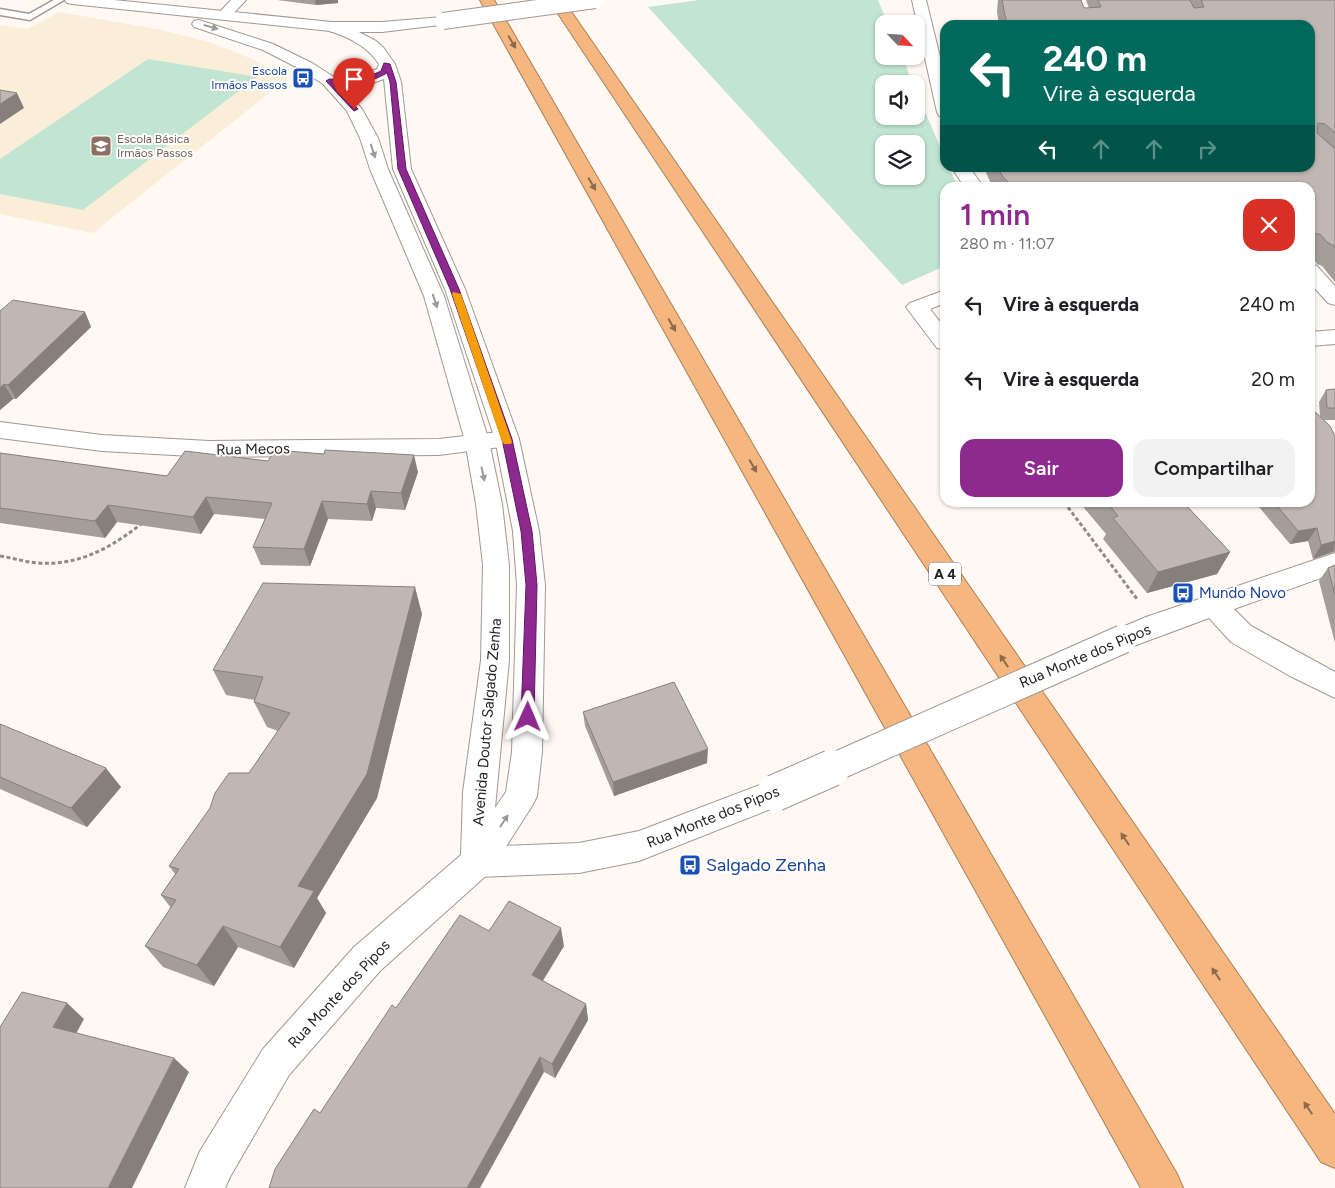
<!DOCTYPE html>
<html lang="pt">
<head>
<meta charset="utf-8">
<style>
  body { margin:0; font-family:Figtree,sans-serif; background:#f2f2f2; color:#202124; height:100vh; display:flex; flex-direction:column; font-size:19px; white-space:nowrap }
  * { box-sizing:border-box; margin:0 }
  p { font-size:16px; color:#757577 }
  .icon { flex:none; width:28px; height:28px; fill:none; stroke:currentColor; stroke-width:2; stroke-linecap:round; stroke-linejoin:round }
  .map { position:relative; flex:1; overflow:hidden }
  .details { position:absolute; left:940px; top:182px; width:375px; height:325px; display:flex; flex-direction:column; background:#fff; border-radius:15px; box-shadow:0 1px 4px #0004 }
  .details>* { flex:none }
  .guide { position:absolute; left:940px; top:20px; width:375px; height:152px; border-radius:15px; box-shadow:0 1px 4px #0004; background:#00695c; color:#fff; overflow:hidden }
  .needle { width:32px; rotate:115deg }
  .controls { position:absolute; left:875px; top:15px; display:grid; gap:10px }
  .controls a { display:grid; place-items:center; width:50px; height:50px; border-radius:10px; background:#fff; box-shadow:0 1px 4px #0004; font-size:25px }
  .pin { position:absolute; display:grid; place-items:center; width:42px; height:42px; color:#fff; margin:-51px -21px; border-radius:50% 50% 50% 0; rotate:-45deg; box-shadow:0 0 5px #0007 }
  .pin .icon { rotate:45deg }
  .me { position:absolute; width:55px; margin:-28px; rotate:1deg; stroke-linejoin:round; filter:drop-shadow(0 0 4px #0008) }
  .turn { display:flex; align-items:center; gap:18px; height:105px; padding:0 20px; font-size:22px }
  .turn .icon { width:65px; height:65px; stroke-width:2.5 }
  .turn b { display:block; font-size:35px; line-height:42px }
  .lanes { display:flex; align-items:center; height:48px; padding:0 20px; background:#0003; justify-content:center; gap:25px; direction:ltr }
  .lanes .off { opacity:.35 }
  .round { display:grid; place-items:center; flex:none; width:52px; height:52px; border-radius:15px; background:#f2f2f2 }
  .summary { display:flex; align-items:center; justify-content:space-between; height:85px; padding:0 20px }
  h1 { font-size:30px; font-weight:600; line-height:38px; color:#8e2990 }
  .cta { display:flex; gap:10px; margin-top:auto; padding:10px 20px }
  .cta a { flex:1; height:58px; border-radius:15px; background:#8e2990; color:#fff; font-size:20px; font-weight:600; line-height:58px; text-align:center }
  .cta a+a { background:#f2f2f2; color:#202124 }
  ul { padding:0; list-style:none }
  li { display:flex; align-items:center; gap:15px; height:75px; padding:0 20px }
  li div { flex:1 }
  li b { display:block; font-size:19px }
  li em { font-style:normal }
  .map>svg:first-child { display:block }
  .education { fill:#faeed9 }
  .green { fill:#c1e5d2; fill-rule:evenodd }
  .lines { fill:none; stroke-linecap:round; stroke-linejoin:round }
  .service-casing { stroke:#a09893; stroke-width:3 }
  .minor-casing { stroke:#a09893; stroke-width:2 }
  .secondary-casing { stroke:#a09893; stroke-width:2 }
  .motorway-casing { stroke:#ab815c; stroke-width:2 }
  .path { stroke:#8f8a86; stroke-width:3; stroke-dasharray:4 2.5; stroke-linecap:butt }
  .service { fill:#fff; fill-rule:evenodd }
  .minor { fill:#fff; fill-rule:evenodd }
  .secondary { fill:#fff; fill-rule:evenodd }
  .motorway { fill:#f5b77f; fill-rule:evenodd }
  .minor-bridge-far2-casing { stroke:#a09893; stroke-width:18; stroke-linecap:butt }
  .minor-bridge-far1-casing { stroke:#a09893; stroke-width:30; stroke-linecap:butt }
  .minor-bridge-casing { stroke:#a09893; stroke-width:38; stroke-linecap:butt }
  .minor-bridge-far2 { stroke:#fff; stroke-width:16 }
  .minor-bridge-far1 { stroke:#fff; stroke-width:28 }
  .minor-bridge { stroke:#fff; stroke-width:36 }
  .wall { fill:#a59d99 }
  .shaded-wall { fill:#86807d }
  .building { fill:#c0b7b2; stroke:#86807d }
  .oneway { fill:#9b9a99 }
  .oneway2 { fill:#8b6a4e }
  .route { fill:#8e2990; stroke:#5c1b5e }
  .slow { fill:#f59e0b }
  .labels { text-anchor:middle; stroke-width:4; stroke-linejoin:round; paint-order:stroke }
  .far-transit-label { font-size:12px; fill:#164399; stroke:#fff; text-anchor:end }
  .far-education-label { font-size:12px; fill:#785e54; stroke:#fff; text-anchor:start }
  .shield { fill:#fff; stroke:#646260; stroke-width:1 }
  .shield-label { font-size:14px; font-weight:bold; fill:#211e1c }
  .street-label { font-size:15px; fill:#211e1c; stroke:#fff }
  .transit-label { font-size:15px; fill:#164399; stroke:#fff; text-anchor:start }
  .near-transit-label { font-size:18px; fill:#164399; stroke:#fff; text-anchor:start }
</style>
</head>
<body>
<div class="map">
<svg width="1335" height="1188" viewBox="0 0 1335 1188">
  <rect width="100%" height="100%" fill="#fff8f3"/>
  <path class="education" d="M59 12 162 30 212 43 252 59 288 78 93 233 0 214V25L28 29Z"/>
  <path class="green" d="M699 0H878L888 24H884V56H902L913 84H884V116H916V91L945 158V168H949L958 187 945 188V266L902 285 648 7ZM884 144H916V176H884Z
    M148 59 257 77 83 210 0 194V159Z"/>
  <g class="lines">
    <g class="service-casing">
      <path id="service" d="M54 0H64L30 20 0 15V9L29 14Z"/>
    </g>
    <g class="minor-casing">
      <path id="minor" d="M231 0H246L229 18H219L217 15Z
        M912 0H926L945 77V117L939 116 937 112Z
        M443 17 448 18 450 21 448 24 382 32H332L327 30 324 27 327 24 332 22H382Z
        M952 168H970L984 188H965Z
        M1310 264 1317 266 1335 286V305L1328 303 1310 283Z
        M945 290V303L930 309 945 328V350L937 348 906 307 910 303Z
        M1335 330V344L1310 346V332Z
        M0 422 102 435 209 441 439 439 507 431 516 433 519 439 516 445 439 455 209 457 102 451 0 438Z
        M1335 553V573L1234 609 1251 626 1335 672V698L1290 676 1231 642 1209 618 1123 650 1113 647 1109 639 1113 631 1146 617Z
        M775 779 786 783 791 793 786 803 639 861 579 873 477 877 465 873 460 862 465 851 477 847 579 843 639 831Z"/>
    </g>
    <g class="secondary-casing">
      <path id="secondary" d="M65 0H114L332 22 355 30 376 41 383 47 395 64 401 82 411 169 465 289 519 439 539 531 545 585 542 752 537 796 532 806 489 873 380 971 289 1075 230 1177 225 1188H185L200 1151 263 1049 354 947 461 855 463 792 481 660 483 565 476 504 465 441 424 296 370 169 360 138 347 111 323 84 300 69 263 50 194 27 192 24 194 21 199 20 273 44 312 63 334 77H357L377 69 379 64C367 46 350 38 330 31L72 4 67 3ZM384 79 393 169 445 289 495 439 513 531 517 585 512 752 506 792 495 808 509 660V565L502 504 489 441 444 296 388 169 378 138 362 109 344 88 364 86Z"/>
    </g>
    <g class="motorway-casing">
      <path id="motorway" d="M480 0H494L1177 1174 1183 1188H1141Z
        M549 0H563L1335 1114V1168L1321 1162Z"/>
    </g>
    <path class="path" d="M1064 502 1137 599
      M0 556C13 558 25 562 38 563 78 566 111 548 141 524"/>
    <use href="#service" class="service"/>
    <use href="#minor" class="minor"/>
    <use href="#secondary" class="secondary"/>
    <use href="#motorway" class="motorway"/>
    <g class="minor-bridge-far2-casing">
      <path id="minor-bridge-far2" d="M443 21 595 0"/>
    </g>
    <g class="minor-bridge-far1-casing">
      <path id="minor-bridge-far1" d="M830 769 1123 639"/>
    </g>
    <g class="minor-bridge-casing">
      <path id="minor-bridge" d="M775 793 832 768"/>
    </g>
    <use href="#minor-bridge-far2" class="minor-bridge-far2"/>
    <use href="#minor-bridge-far1" class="minor-bridge-far1"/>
    <use href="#minor-bridge" class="minor-bridge"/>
  </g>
  <path class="wall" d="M277 0H338V3L316 5Z
    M998 0H1081L1084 8H1089L1086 0H1335V282L1322 266 1317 264 1310 255V188H993L984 168H1310V25H999L997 12Z
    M0 311 85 312 91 327 16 399H13L0 410Z
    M1335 389V420H1323L1335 436V552L1313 559 1308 541 1290 544 1259 507 1262 502H1310L1320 417 1319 402 1326 390Z
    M0 453 167 476 268 461 418 472 405 510 376 508 372 521 328 519 310 566 261 565 253 547 265 519 214 514 201 534 117 522 105 538 0 523Z
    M1079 502H1183L1230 552 1217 574 1147 593 1103 539 1106 534Z
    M1335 565V643L1319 581 1328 568Z
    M422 614 377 798 317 898 326 913 294 968 238 947 214 986 163 967 145 946 171 908 161 895 175 874 169 866 249 773 278 731 267 727 254 702 255 700 226 695 213 670Z
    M583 712 707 763 614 796 585 726Z
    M0 724 121 787 87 827 0 789Z
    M489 931 564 946 543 981 586 1004 588 1020 555 1078 544 1072 320 1113 396 1008Z"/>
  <path class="shaded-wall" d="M315 0H338V3L316 5Z
    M17 93 24 108 0 124V104Z
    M85 312 91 327 16 399 8 385Z
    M4 384 13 399 0 410V388Z
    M414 455 418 472 405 510 401 493Z
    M371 491 376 508 372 521 367 504Z
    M206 497 214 514 201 534 193 517Z
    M322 501 328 519 310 566 304 549Z
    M108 505 117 522 105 538 95 521Z
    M1317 528 1308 541 1290 544 1298 531Z
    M1335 541 1334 551 1313 559 1321 545Z
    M1230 552 1217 574 1147 593 1158 572Z
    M415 587 422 614 377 798 317 898 326 913 294 968 280 947 298 886Z
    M708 749 707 763 614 796 613 782Z
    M106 768 121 787 87 827 71 808Z
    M223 926 238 947 214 986 197 965Z
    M561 928 564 946 536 991 532 975Z
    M67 1003 84 1019 71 1043 53 1027Z
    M586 1004 588 1020 555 1078 552 1064Z
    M540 1057 544 1072 480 1188H467Z
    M174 1058 189 1072 132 1188H108Z"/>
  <path class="building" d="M1002 0H1081L1084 8 1101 7 1098 0H1190L1194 8 1204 7 1201 0H1335V133L1325 124 1318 123 1317 133 1335 149V248L1333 245 1328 243 1320 234H1310V188H1014L1003 177 998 168H1209L1212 169 1240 168H1310V25H1007Z
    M0 90 17 93 0 104Z
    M13 300 85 312 8 385 4 384 0 388V311Z
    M1335 389V408H1327L1326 390Z
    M1310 407 1330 426 1335 436V541L1321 545 1317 528 1298 531 1274 502H1310Z
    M275 450 324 454 325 450 414 455 401 493 371 491 367 504 322 501 304 549 253 547 272 503 206 497 193 517 108 505 95 521 0 508V453L167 476 185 451 268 461Z
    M1107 502H1183L1230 552 1158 572 1113 518 1118 516Z
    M1335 565V595L1328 568Z
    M263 583 415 587 367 774 298 886 314 891 280 947 223 926 197 965 145 946 176 900 161 895 179 869 169 866 210 808 215 793 229 773H249L290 713 254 702 263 677 213 670Z
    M674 682 708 749 613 782 583 712Z
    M0 724 106 768 71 808 0 777Z
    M509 901 561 928 532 975 586 1004 552 1064 540 1057 467 1188H269L275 1169 314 1109 320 1113 392 1005 396 1008 460 915 489 931Z
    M22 992 67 1003 53 1027 174 1058 108 1188H0V1027Z"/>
  <defs><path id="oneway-solid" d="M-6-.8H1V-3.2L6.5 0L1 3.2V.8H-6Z" transform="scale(1.25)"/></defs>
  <g class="oneway">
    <use href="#oneway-solid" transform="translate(211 27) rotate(16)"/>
    <use href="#oneway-solid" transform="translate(373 151) rotate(72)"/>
    <use href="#oneway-solid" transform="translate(435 301) rotate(72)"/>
    <use href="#oneway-solid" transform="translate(483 474) rotate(78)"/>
    <use href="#oneway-solid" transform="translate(504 821) rotate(-57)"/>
  </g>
  <g class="oneway2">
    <use href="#oneway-solid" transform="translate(512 42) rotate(60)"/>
    <use href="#oneway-solid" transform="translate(592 184) rotate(60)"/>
    <use href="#oneway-solid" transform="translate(672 325) rotate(60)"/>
    <use href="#oneway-solid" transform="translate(753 466) rotate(60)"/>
    <use href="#oneway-solid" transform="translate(1004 661) rotate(-124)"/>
    <use href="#oneway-solid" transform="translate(1125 839) rotate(-124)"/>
    <use href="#oneway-solid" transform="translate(1216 974) rotate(-124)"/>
    <use href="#oneway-solid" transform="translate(1308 1108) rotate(-124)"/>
  </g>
  <path class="route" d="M384 63 390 64 396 82 406 169 459 289 512 439 532 531 537 585 534 717 532 721 528 722 523 721 521 717 526 585 521 531 502 439 450 289 398 169 390 82 387 73C369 83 355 86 335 84L357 108 358 109 354 111 326 81 329 79C352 81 360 81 381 71Z"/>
  <path class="slow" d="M453 292 461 294 512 442 511 444H504L502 442 452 294Z"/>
  <defs>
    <g id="bus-square" transform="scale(1.125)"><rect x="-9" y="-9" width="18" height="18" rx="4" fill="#1a4fb4" stroke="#fff"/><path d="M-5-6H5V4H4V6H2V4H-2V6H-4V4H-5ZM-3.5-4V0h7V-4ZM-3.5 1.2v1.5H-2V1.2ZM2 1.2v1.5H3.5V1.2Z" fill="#fff"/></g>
    <g id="school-square" transform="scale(1.125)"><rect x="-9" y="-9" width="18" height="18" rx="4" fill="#8d6e63" stroke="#fff"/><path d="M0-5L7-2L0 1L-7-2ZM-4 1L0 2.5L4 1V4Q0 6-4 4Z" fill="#fff"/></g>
  </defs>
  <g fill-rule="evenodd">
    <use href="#bus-square" x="303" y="78"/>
    <use href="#school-square" x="101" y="146"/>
    <use href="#bus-square" x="1183" y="593"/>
    <use href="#bus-square" x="690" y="865"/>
  </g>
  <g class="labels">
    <g class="far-transit-label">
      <text x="287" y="75">Escola<tspan x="287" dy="14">Irmãos Passos</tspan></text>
    </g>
    <g class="far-education-label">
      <text x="117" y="143">Escola Básica<tspan x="117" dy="14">Irmãos Passos</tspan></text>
    </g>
    <rect class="shield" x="929" y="562.5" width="32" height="23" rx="4"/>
    <g class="shield-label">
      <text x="945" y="579">A 4</text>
    </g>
    <g class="street-label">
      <text transform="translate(253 449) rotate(-1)" y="5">Rua Mecos</text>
      <text transform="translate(1085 656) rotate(-23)" y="5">Rua Monte dos Pipos</text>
      <text transform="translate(487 722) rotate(-85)" y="5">Avenida Doutor Salgado Zenha</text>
      <text transform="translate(713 817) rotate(-22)" y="5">Rua Monte dos Pipos</text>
      <text transform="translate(339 994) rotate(-47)" y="5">Rua Monte dos Pipos</text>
    </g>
    <g class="transit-label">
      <text x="1199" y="598">Mundo Novo</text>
    </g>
    <g class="near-transit-label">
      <text x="706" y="871">Salgado Zenha</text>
    </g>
  </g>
</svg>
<div class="controls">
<a><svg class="needle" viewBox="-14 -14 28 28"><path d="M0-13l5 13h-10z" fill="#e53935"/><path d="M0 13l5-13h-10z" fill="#757577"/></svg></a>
<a><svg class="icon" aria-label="sound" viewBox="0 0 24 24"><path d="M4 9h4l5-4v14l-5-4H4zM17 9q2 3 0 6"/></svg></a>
<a><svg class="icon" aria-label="layers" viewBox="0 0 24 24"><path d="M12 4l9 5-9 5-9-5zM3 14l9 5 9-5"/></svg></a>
</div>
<div class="pin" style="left:354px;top:109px;background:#d93025"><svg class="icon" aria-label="arrive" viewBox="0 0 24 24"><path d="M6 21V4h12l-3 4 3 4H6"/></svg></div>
<svg class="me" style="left:528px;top:717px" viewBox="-20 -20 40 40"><path d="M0-17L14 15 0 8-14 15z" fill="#8e2990" stroke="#fff" stroke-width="4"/></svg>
<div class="guide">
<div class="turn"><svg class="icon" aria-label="left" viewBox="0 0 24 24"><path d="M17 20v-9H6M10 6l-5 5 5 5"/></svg><div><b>240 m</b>Vire à esquerda</div></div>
<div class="lanes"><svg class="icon" aria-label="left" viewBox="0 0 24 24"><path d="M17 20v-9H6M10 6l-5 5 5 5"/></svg><svg class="icon off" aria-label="ahead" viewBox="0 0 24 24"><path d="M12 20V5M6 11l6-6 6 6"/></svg><svg class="icon off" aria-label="ahead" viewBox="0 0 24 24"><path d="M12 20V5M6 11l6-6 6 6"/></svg><svg class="icon off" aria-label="right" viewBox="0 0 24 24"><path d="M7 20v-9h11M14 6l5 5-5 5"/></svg></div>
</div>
<section class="details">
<div class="summary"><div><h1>1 min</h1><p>280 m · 11:07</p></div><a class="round" style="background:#d93025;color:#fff"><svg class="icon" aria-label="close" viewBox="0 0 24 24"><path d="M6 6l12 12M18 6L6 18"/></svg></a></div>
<ul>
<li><svg class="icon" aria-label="left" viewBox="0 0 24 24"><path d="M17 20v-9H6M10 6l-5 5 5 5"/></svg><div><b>Vire à esquerda</b></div><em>240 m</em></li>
<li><svg class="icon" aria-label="left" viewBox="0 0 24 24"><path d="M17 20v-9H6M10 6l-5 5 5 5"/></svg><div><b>Vire à esquerda</b></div><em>20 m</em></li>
</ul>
<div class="cta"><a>Sair</a><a>Compartilhar</a></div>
</section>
</div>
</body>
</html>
